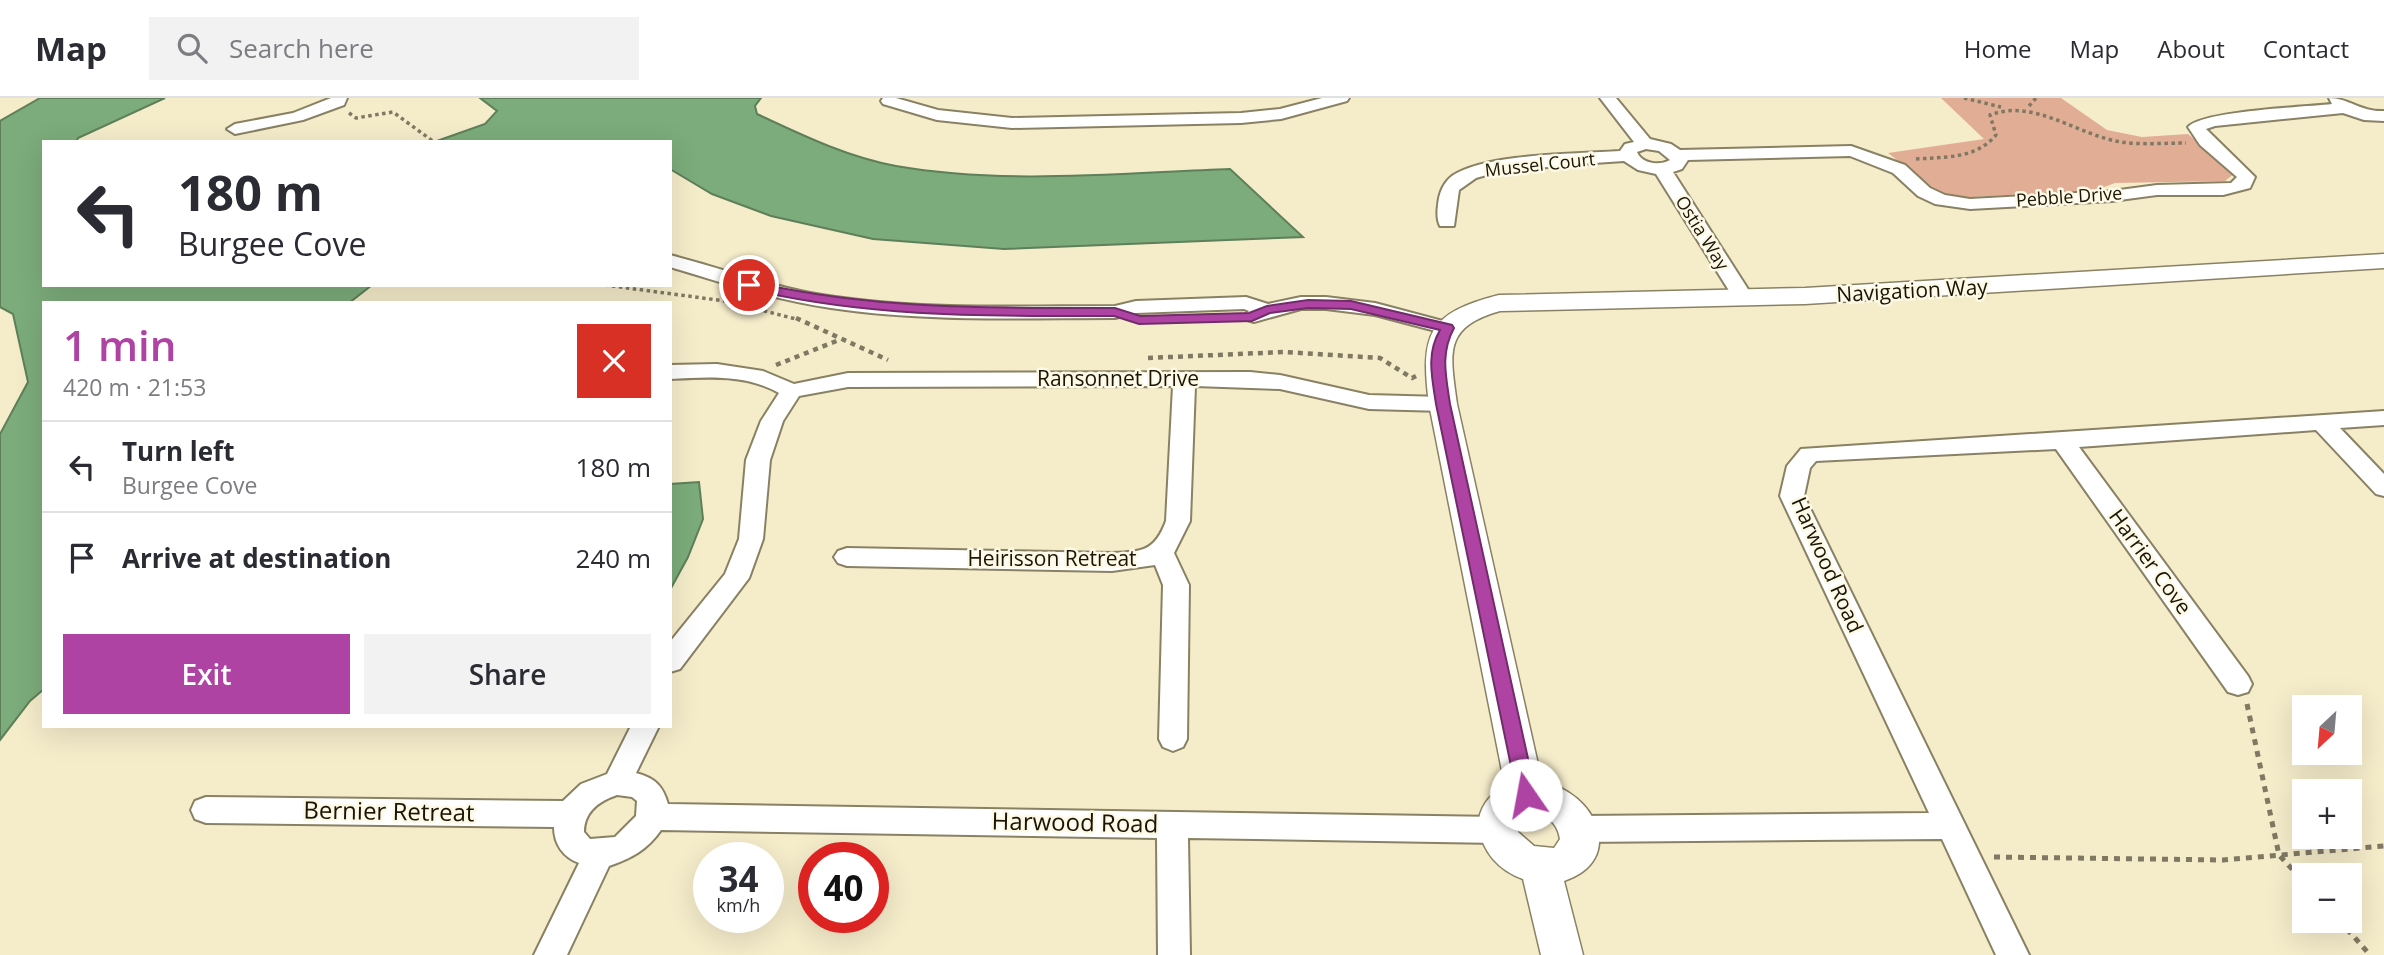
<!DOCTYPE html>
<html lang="en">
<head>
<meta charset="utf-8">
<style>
  body { margin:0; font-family:"Open Sans",sans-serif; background:#f2f2f3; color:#2b2b33; height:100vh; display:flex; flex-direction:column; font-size:26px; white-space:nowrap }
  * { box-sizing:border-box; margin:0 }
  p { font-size:23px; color:#7c7c81 }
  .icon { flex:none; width:38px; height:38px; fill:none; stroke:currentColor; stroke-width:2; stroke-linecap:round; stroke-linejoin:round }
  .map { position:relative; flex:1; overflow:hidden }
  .sheet { position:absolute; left:42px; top:203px; width:630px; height:427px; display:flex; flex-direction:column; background:#fff; border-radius:0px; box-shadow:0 7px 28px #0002 }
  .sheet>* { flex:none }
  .hud { position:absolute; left:42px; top:42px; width:630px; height:147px; border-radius:0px; box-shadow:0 7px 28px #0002; background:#fff; color:#2b2b33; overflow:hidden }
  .needle { width:46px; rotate:206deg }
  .controls { position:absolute; left:2292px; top:597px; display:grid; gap:14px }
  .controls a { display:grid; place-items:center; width:70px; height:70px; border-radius:0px; background:#fff; box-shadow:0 7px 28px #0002; font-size:35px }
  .speed { position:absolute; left:693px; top:744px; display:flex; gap:14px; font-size:35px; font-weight:700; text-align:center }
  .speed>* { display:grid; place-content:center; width:91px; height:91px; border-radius:50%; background:#fff; box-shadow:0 7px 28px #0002; line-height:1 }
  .speed small { font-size:18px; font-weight:400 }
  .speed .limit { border:10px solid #d22; background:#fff; color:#111 }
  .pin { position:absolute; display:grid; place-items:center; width:60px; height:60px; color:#fff; margin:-30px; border:4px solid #fff; border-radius:50%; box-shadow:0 2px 7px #0007 }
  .me { position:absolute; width:77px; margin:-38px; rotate:348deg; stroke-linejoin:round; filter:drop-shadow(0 0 5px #0008) }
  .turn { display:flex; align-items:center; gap:24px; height:147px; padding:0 21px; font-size:32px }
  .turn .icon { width:91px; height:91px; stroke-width:2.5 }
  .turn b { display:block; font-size:49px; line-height:60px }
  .round { display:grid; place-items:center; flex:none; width:74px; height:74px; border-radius:0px; background:#f2f2f3 }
  .summary { display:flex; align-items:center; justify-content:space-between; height:119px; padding:0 21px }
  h1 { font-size:42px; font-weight:600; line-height:52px; color:#ae43a3 }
  .button { display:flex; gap:14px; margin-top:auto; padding:14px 21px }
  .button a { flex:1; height:80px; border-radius:0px; background:#ae43a3; color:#fff; font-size:28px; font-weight:600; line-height:80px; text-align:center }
  .button a+a { background:#f2f2f3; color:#2b2b33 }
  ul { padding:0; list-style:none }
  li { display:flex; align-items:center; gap:21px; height:91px; padding:0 21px; border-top:2px solid #e1e1e2 }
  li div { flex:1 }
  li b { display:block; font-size:26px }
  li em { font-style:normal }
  header { display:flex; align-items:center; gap:42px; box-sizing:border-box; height:98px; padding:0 35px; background:#fff; border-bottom:2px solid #e1e1e2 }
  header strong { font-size:33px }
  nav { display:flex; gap:38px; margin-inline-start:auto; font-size:24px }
  .search { width:490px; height:63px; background:#f2f2f3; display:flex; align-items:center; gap:18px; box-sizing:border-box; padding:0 24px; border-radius:0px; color:#7c7c81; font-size:26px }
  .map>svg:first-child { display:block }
  .green { fill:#e2ad95 }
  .water { fill:#7cac7b; stroke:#5e7f59; stroke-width:2 }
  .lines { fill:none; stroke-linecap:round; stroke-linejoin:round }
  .minor-casing { stroke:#898163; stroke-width:4 }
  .tertiary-casing { stroke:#898163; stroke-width:3 }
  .path-far2 { stroke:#7f7963; stroke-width:3.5; stroke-dasharray:3.5 3.5; stroke-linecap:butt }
  .path-far1 { stroke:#7f7963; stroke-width:4.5; stroke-dasharray:5 5; stroke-linecap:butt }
  .path { stroke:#7f7963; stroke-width:5; stroke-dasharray:6 6; stroke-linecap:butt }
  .minor { fill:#fff; fill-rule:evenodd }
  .tertiary { fill:#fff; fill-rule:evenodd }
  .route { fill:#ae43a3; stroke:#712c6a; stroke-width:2 }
  .labels { text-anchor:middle; stroke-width:5; stroke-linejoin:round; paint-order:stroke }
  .far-street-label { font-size:18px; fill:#181509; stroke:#fef9e5 }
  .street-label { font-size:21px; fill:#181509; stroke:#fef9e5 }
  .near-street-label { font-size:24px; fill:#181509; stroke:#fef9e5 }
</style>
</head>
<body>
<header>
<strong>Map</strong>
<div class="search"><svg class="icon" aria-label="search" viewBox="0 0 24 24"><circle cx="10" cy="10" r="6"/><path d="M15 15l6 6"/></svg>Search here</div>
<nav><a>Home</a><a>Map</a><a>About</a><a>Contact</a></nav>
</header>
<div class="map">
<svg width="2384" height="857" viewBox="0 0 2384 857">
  <rect width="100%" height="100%" fill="#f5ecca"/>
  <path class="green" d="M1941 0H2061L2107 32 2142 39 2188 36 2235 75 2225 83 2115 85 2096 92 1955 100 1932 89 1888 55 1984 41Z"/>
  <path class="water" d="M40 0H165L78 40 76 44H44V187H372L349 205H44V591L30 603 0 642V336L28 284 13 216 0 209V23Z
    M480 0H761L755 8 757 16C802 37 847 59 896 68 1006 87 1120 75 1230 71L1303 139 1004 151 873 141 771 118 712 96 670 71V44H434L485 26 497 13Z
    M699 384 703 421 688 459 670 492V386Z"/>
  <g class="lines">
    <g class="minor-casing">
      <path id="minor" d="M331 0H347L344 7 303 22 235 36 227 31 235 26 293 15Z
        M883 0H896L938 12 1012 20 1241 15 1280 11 1322 0H1349L1347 3 1281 21 1241 25 1012 30 937 22 883 6 881 3Z
        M1600 0H1616L1650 41 1671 46 1680 52 1851 48 1905 67 1930 90 1945 97 1970 101 2112 93 2157 87 2231 85 2237 79 2200 47 2188 29C2202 13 2305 9 2332 6L2329 0C2349 0 2360 14 2384 13V23L2364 22 2343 15 2215 28 2206 31 2255 79 2250 90 2223 97H2157L2112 103 1970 111 1935 106 1918 98 1893 75 1850 58 1688 62 1682 71 1673 74 1753 199 1750 203H1736L1733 199 1656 76 1638 72 1624 63 1564 67 1490 76 1476 80 1459 92 1454 128H1440C1437 122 1437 114 1438 107 1439 96 1443 85 1452 78 1486 55 1578 56 1620 53L1625 46 1634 44ZM1646 51 1659 53 1670 62C1659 68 1642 66 1637 54Z
        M670 157C717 169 762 186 810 195 910 213 1014 208 1115 208L1136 203 1246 199 1268 206 1301 199H1326L1375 205 1454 226 1457 230 1454 234 1447 236 1375 217 1326 211H1301L1254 224 1247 222 1244 218 1249 213 1244 211 1136 215 1115 220C1020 220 925 224 831 210 776 202 723 185 670 169Z
        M717 266 763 273 794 286 848 275 1250 274 1280 277 1369 297 1443 299 1451 301 1454 306 1451 311 1443 313 1369 311 1280 291 1195 288 1190 423 1174 455 1189 487 1187 641 1183 649 1173 653 1163 649 1159 641 1163 487 1155 467 1112 473 847 468 838 465 834 459 838 453 847 450 1112 455C1142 454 1155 453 1166 423L1173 288 848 289 799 298 783 323 770 362 763 441 749 480 680 571 670 574V544L725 476 739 441 746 362 761 323 779 295C746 276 707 279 670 281V267Z
        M2384 313V327L2340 330 2384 376V398L2376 396 2316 332 2079 349 2248 578 2252 586 2248 594 2238 597 2228 594 2056 351 1816 363 1810 370 1804 398 2029 857H1996L1942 741 1580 744 1569 740 1565 731 1569 722 1580 718 1929 715 1780 398 1787 368 1801 351Z
        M631 628H659L636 675C655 680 663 688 668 706L1498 719 1509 723 1513 732 1509 741 1498 745 1188 740 1190 857H1158L1157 740 661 732C647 752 632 760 609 768L567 857H534L579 765C563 759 554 746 554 729L206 725 195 721 191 712 195 703 206 699 563 703 581 686 607 676ZM617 697 632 699 637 703 636 718 615 739 590 741 584 734C584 714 599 703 617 697Z"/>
    </g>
    <g class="tertiary-casing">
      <path id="tertiary" d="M2384 156V170L1805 206 1500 213C1443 229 1450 255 1457 306L1542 684C1596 694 1627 762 1564 783L1583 857H1541L1523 781C1498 772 1483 754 1478 728 1479 710 1489 696 1505 688L1429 306C1420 236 1428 215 1499 197L1805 190ZM1527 713C1545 717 1557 722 1560 741L1554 750 1534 748 1518 734 1517 721Z"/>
    </g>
    <path class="path-far2" d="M1964 0 2001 9
      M2029 8 2036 0
      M349 15 356 20 393 14 434 44
      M1916 61C1945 59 1976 61 1996 37L1990 17C2034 0 2077 37 2121 44 2142 47 2165 45 2186 45
      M605 187 725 203 800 222"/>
    <path class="path-far1" d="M796 220 888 262
      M1148 260 1284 254 1380 260 1412 280 1416 278
      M776 267 839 242"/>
    <path class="path" d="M2247 606 2279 757 2305 785
      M1994 759 2223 762 2384 748
      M2339 822 2370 857"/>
    <use href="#minor" class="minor"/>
    <use href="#tertiary" class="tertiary"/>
  </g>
  <path class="route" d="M749 183C870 212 991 210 1115 210L1140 218 1249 215 1267 208 1308 202 1351 203 1452 227 1454 230C1440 256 1446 278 1450 306L1536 697 1533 703 1526 706 1520 703 1517 697 1436 306C1432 279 1426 256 1440 232L1351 211 1308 210 1270 215 1252 223 1139 226 1114 218C989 218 867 220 745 190L743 187Z"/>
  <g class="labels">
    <g class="far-street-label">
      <text transform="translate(1540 67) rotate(-6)" y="6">Mussel Court</text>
      <text transform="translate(2069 99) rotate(-4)" y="6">Pebble Drive</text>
      <text transform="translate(1702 135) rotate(58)" y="6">Ostia Way</text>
    </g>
    <g class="street-label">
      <text transform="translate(1912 193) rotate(-3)" y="7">Navigation Way</text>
      <text x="1118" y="288">Ransonnet Drive</text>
      <text x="1052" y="468">Heirisson Retreat</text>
      <text transform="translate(2150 464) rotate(54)" y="7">Harrier Cove</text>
      <text transform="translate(1827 467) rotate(66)" y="7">Harwood Road</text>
    </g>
    <g class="near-street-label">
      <text transform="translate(389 714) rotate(1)" y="8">Bernier Retreat</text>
      <text transform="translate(1075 725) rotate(1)" y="8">Harwood Road</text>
    </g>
  </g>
</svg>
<div class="controls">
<a><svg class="needle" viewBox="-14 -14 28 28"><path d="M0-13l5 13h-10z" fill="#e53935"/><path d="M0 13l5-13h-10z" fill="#7c7c81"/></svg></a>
<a>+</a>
<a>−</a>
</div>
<div class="speed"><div>34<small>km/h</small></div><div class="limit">40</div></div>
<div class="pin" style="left:749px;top:187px;background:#d93025"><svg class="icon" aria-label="arrive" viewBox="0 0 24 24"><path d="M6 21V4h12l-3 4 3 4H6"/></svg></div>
<svg class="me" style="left:1526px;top:697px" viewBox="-20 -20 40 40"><circle r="19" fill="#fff"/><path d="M0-13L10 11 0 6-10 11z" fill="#ae43a3"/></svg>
<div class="hud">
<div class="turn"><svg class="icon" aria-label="left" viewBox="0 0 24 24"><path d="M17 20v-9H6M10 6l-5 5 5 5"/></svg><div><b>180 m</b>Burgee Cove</div></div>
</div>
<section class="sheet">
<div class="summary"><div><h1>1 min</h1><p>420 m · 21:53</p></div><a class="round" style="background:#d93025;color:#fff"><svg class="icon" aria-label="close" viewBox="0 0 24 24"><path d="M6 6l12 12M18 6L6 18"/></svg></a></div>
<ul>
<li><svg class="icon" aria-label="left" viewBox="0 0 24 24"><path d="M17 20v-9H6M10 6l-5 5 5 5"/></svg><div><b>Turn left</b><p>Burgee Cove</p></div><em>180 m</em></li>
<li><svg class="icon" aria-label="arrive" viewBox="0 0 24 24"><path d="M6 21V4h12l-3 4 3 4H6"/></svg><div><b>Arrive at destination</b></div><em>240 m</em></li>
</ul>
<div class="button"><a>Exit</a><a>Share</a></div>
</section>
</div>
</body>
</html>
